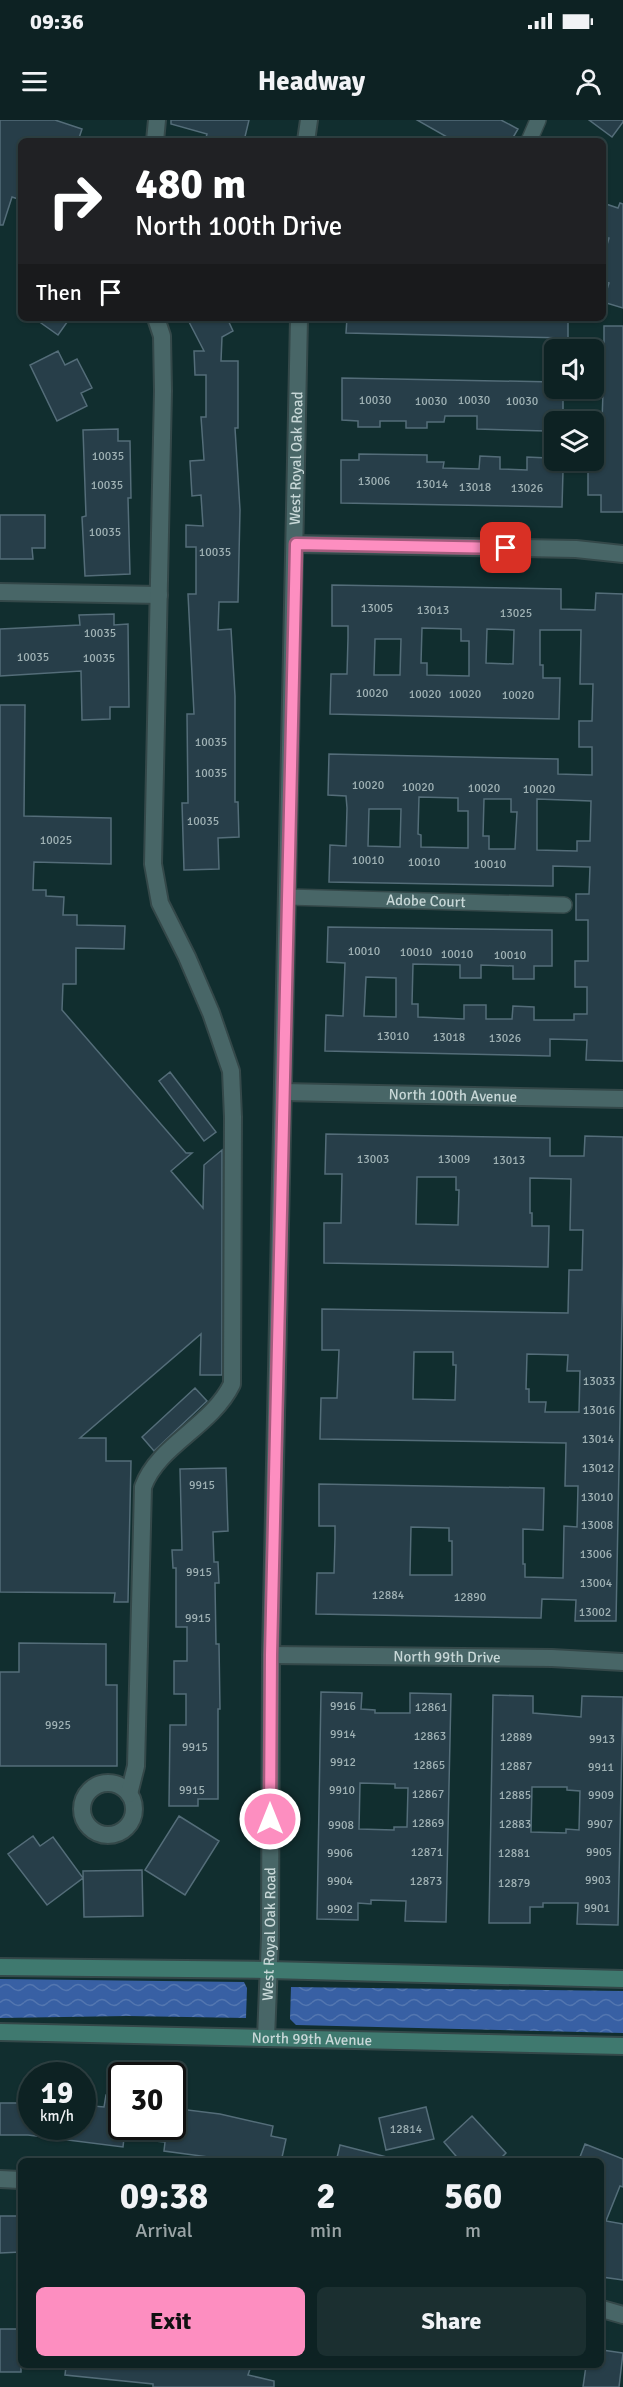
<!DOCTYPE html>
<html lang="en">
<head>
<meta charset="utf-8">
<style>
  body { margin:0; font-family:Signika,sans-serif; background:#1b2f30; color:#f1f3f6; height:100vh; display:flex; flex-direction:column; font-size:22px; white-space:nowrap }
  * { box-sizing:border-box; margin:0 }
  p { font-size:20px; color:#9aa4a6 }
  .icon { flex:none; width:33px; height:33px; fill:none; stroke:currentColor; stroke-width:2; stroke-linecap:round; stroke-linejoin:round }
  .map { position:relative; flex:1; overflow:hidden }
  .sheet { position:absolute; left:18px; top:2038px; width:586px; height:210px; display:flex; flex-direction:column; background:#0d2223; border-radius:9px; box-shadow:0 2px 4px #0004,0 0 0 2px #2d3f41 }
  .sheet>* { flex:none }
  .banner { position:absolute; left:18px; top:18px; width:588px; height:183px; border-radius:9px; box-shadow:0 2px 4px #0004,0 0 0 2px #2d3f41; background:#202124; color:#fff; overflow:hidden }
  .fabs { position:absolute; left:544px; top:219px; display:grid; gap:12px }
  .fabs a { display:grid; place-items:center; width:60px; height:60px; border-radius:9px; background:#0d2223; box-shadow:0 2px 4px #0004,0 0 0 2px #2d3f41; font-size:30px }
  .speed { position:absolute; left:18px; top:1942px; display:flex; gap:12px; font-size:30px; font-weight:700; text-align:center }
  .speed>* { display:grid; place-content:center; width:78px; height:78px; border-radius:50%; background:#0d2223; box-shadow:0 2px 4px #0004,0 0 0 2px #2d3f41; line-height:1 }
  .speed small { font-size:15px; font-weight:400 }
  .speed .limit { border:3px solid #111; border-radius:9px; background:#fff; color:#111 }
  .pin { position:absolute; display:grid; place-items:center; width:51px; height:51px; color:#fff; margin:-26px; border-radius:12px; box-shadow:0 3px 9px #0006 }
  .me { position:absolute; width:66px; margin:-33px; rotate:0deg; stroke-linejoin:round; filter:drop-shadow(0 0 4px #0008) }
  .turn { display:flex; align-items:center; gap:21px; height:126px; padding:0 18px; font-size:27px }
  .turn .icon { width:78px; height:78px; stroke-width:2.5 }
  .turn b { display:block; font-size:42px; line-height:51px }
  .then { display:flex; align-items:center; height:57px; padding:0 18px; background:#0003; gap:12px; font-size:22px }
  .eta { display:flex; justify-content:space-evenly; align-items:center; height:102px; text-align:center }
  .eta b { font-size:36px; font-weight:700; line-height:42px }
  .button { display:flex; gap:12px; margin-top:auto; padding:12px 18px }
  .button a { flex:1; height:69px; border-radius:9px; background:#fd8ec0; color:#111; font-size:24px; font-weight:700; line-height:69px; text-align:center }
  .button a+a { background:#1b2f30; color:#f1f3f6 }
  .status { display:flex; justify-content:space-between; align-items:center; height:42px; padding:0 30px; background:#0d2223; direction:ltr }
  .status svg { height:16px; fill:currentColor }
  header { display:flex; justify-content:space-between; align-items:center; height:78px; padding:0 18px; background:#0d2223; font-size:27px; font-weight:700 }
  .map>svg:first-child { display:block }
  .water { fill:url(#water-waves) }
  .building { fill:#273e49; stroke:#546d79; stroke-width:1.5; fill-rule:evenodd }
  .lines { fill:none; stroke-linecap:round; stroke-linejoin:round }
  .pedestrian-casing { stroke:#344849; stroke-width:18 }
  .minor-casing { stroke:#344849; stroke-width:20 }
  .secondary-casing { stroke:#344849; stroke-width:20 }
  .pedestrian { stroke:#486667; stroke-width:15 }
  .minor { stroke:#486667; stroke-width:16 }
  .secondary { stroke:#3f796f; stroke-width:16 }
  .route-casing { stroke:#a45c7d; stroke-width:15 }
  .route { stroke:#fd8ec0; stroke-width:10 }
  .labels { text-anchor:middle; stroke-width:4.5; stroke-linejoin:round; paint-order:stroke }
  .number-label { font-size:12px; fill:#9fb1b4 }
  .street-label { font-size:15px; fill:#c7d7d7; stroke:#081415 }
</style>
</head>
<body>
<div class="status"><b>09:36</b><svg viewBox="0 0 49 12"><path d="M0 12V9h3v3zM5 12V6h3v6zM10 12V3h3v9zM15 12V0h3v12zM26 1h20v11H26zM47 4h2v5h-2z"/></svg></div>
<header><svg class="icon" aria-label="menu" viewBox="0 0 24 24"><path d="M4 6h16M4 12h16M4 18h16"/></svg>Headway<svg class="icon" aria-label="person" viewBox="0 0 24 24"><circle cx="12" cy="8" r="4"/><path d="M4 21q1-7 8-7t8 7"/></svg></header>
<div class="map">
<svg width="623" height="2267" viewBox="0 0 623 2267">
  <defs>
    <pattern id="water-waves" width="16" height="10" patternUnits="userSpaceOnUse" patternTransform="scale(1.5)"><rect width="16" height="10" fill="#3860a4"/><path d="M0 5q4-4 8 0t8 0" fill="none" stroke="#5376b0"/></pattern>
  </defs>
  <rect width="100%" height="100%" fill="#112e2f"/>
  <path class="water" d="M0 1859 244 1862 247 1868 246 1898 128 1896 0 1898Z
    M291 1867 623 1871V1913L296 1905 290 1899Z"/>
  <path class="building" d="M0 0H55L82 9 78 21H21V80L12 77 3 105H0Z
    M171 0H249L244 21H205L207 14 171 4Z
    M417 0H501L518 9 511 21H454Z
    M589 0H623V2L612 17Z
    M603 83 618 88 620 83 623 84V188L603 182 609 163 603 161V138L609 118 603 117Z
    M34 198H70L58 215Z
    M187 198H227L233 211 222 217 221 241H238V308H235L240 390 238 482H219L218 510 231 509 235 576V682H238L239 717 218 718 219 749 184 750 182 683H188L187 594H194L188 474H196V427H186V405L203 406 201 375 192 376 190 341 204 340 201 297H206V255H195L194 231H204Z
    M347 198H568V218L346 213Z
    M604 206H623V392H601V375H588V349H594V301L602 302 603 271H594V223H604Z
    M58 231 65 245 77 239 92 268 81 273 87 286 57 301 30 245Z
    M342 258 555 262V268H563V298H546V311L477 309V296H445L444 302H427V308H406V301H380V307H358V301L342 300Z
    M118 309V321H130L131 378H128L130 454 85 456 82 397 86 396 83 310Z
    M359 334 427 335V342H444L443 348 479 349 480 336 500 337V349L527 350V337L548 338V350L563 351 562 387 341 383V340H359Z
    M0 395H45V428H32L33 439H0Z
    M332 465 561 469V489L595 490 596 473 623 474V941L586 940 587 920 550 919V936L325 931 326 895 343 896 345 843 327 842 328 807 552 810V846H534V859H513V846L481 845V858H460V845L413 844 412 884H418V897L464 899V885H486V899H512L513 886 534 887V900H574V894H587V867H575V841H588V800H576V774H589L590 747 553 746V766L329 762 330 725 346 726 347 688 346 676 328 675 329 634 558 639V654L592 655V627H579V601H592L593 564H580L581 510H540V545H543V558H560L559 599 330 594 331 554H347L348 518V506H332ZM422 508 461 509V521H469V556L427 555V543H421ZM487 509 514 510 513 544 486 543ZM375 519H401L400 555H374ZM419 677 458 678V691H468V728L421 727V715L418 714ZM484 679H511V692H517L515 729H489V716H483ZM537 679 591 681 590 721H577V731L537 730ZM369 689H401L400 727 368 726ZM366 857 396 858V897L364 896Z
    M114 494V505L128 504 129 587H110V599L82 600 81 551 0 556V509L80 505 79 495Z
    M0 585H25L24 696 111 698V744L34 742 33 770H46V776L64 777 63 795H77V805L125 806 124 829 76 828V864H63L62 890 186 1033H192L171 1051 203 1088 204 1045 222 1030V1255H200L201 1214 80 1318H106V1341H131L128 1482H114L115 1473 0 1472Z
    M170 952 216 1012 204 1021 159 961Z
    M326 1014 550 1018V1036H584L585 1016 623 1017V1142L616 1501H575L576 1480 542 1479 541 1498 316 1494 317 1453H334L335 1418V1406H319V1364L544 1368 543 1410 523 1409V1444H525V1457L563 1458 564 1406 577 1407 578 1366H565L566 1323 320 1319 321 1278H337L339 1230H322V1189L568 1193 569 1150H582L583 1110H570L571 1059 530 1058V1093H532V1106H549L548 1147 324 1143V1103H341L342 1054H325ZM417 1057H456V1070H459L458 1105 416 1104ZM414 1232H453V1245H456L455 1280 413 1279ZM527 1234 568 1235 567 1251H580L579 1292H545L546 1282H529V1269H526ZM411 1407 449 1408V1421H452V1455H410Z
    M195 1268 207 1281 154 1331 142 1317Z
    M226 1348 228 1411 213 1412 214 1442H218L219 1463H215L216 1524H219L220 1589H218V1679H198V1686H169L170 1605H186V1574H174V1541H187V1507H176V1448H173L172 1430H182L180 1349Z
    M19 1523 106 1524V1565H117V1646H0V1552H19Z
    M321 1572 362 1573 361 1589 375 1590V1593H410V1573L451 1574 446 1802 405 1801 406 1781 371 1780V1784L358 1783V1800L317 1799ZM360 1663 395 1664V1668H408L407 1707H394V1710L359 1709Z
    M493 1575 533 1576V1593L581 1597 582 1576 623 1577 618 1805 577 1804 578 1783H543V1787H530V1803H489ZM532 1667H567V1670L580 1671 579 1710 566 1709V1713L531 1712Z
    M179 1696 219 1721 185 1775 145 1750Z
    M33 1716 40 1726 53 1717 83 1758 47 1785 8 1734Z
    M142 1750 143 1796 84 1797 83 1751Z
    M106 1975 122 1976V2007H172V1988L220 1994 273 2006 271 2016 286 2019 281 2042H223L224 2039 164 2031 165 2022 124 2018 123 2027 28 2015H0V1983H32V2007H82V1985L104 1987Z
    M426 1987 434 2019 386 2030 379 1998Z
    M472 1996 506 2033 497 2042H461L444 2022Z
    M585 2024 623 2039V2067L620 2066 606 2101 623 2104V2160L602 2157V2042H578Z
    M340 2025 387 2037 386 2042H336Z
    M0 2096H21V2132L0 2133Z
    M0 2209H21V2252H0Z
    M602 2230 623 2233 619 2267H583L586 2246H602Z
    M66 2246H236L250 2249 248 2255 274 2261V2267H153V2264L65 2255Z"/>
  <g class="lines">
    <g class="pedestrian-casing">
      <g id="pedestrian">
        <path d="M529 21 538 0"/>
        <path id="s1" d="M288 777 564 785"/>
      </g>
    </g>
    <g class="minor-casing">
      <g id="minor">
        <path d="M155 21 157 0"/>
        <path d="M306 21 309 0"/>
        <path d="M295 424 576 429 623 434"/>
        <path d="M0 472 159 475"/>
        <path id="s2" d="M283 972 623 979"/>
        <path id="s3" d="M271 1535 552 1538 623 1542"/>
        <circle cx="108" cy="1689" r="26"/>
        <path d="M129 1674 136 1646 143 1367C158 1325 211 1307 232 1264L233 997 231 951 211 893 187 837 160 783 153 744 163 271 162 216 156 198"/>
        <path id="s4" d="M266 1918 270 1817 271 1535 299 198"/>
        <path d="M0 2059 21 2060"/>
        <path d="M602 2189 623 2195"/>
      </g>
    </g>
    <g class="secondary-casing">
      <g id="secondary">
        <path d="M0 1847 269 1850 623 1859"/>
        <path id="s5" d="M0 1912 623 1926"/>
      </g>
    </g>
    <use href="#pedestrian" class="pedestrian"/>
    <use href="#minor" class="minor"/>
    <use href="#secondary" class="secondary"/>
  </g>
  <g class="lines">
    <g class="route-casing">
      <path id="route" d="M270 1699 271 1535 296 424 506 428"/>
    </g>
    <use href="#route" class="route"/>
  </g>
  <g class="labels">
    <g class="number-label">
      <text x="375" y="284">10030</text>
      <text x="474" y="284">10030</text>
      <text x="431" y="285">10030</text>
      <text x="522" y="285">10030</text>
      <text x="108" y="340">10035</text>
      <text x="374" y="365">13006</text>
      <text x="432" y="368">13014</text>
      <text x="107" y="369">10035</text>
      <text x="475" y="371">13018</text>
      <text x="527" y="372">13026</text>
      <text x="105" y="416">10035</text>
      <text x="215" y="436">10035</text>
      <text x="377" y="492">13005</text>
      <text x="433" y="494">13013</text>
      <text x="516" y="497">13025</text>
      <text x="100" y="517">10035</text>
      <text x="33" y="541">10035</text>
      <text x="99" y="542">10035</text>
      <text x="372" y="577">10020</text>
      <text x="425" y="578">10020</text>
      <text x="465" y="578">10020</text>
      <text x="518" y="579">10020</text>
      <text x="211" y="626">10035</text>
      <text x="211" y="657">10035</text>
      <text x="368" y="669">10020</text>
      <text x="418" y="671">10020</text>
      <text x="484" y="672">10020</text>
      <text x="539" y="673">10020</text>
      <text x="203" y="705">10035</text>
      <text x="56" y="724">10025</text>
      <text x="368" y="744">10010</text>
      <text x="424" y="746">10010</text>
      <text x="490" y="748">10010</text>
      <text x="364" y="835">10010</text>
      <text x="416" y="836">10010</text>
      <text x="457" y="838">10010</text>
      <text x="510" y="839">10010</text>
      <text x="393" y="920">13010</text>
      <text x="449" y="921">13018</text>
      <text x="505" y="922">13026</text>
      <text x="373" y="1043">13003</text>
      <text x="454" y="1043">13009</text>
      <text x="509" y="1044">13013</text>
      <text x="599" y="1265">13033</text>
      <text x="599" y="1294">13016</text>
      <text x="598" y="1323">13014</text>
      <text x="598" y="1352">13012</text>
      <text x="202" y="1369">9915</text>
      <text x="597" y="1381">13010</text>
      <text x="597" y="1409">13008</text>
      <text x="596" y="1438">13006</text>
      <text x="199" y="1456">9915</text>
      <text x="596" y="1467">13004</text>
      <text x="388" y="1479">12884</text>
      <text x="470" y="1481">12890</text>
      <text x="595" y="1496">13002</text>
      <text x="198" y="1502">9915</text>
      <text x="343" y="1590">9916</text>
      <text x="431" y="1591">12861</text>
      <text x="58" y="1609">9925</text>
      <text x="343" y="1618">9914</text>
      <text x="430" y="1620">12863</text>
      <text x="516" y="1621">12889</text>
      <text x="602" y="1623">9913</text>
      <text x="195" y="1631">9915</text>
      <text x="343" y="1646">9912</text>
      <text x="429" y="1649">12865</text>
      <text x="516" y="1650">12887</text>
      <text x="601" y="1651">9911</text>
      <text x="192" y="1674">9915</text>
      <text x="342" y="1674">9910</text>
      <text x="428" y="1678">12867</text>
      <text x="515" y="1679">12885</text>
      <text x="601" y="1679">9909</text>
      <text x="428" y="1707">12869</text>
      <text x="515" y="1708">12883</text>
      <text x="600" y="1708">9907</text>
      <text x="341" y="1709">9908</text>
      <text x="427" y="1736">12871</text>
      <text x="599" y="1736">9905</text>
      <text x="340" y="1737">9906</text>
      <text x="514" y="1737">12881</text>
      <text x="598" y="1764">9903</text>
      <text x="340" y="1765">9904</text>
      <text x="426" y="1765">12873</text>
      <text x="514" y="1767">12879</text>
      <text x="597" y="1792">9901</text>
      <text x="340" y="1793">9902</text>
      <text x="406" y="2013">12814</text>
    </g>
    <g class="street-label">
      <text dy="5" stroke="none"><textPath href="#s4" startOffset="1580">West Royal Oak Road</textPath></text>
      <text dy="5" stroke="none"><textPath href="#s1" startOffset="138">Adobe Court</textPath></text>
      <text dy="5" stroke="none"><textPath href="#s2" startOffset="170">North 100th Avenue</textPath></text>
      <text dy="5" stroke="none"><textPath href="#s3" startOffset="176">North 99th Drive</textPath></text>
      <text dy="5" stroke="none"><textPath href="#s4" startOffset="104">West Royal Oak Road</textPath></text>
      <text dy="5" stroke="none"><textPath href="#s5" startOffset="312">North 99th Avenue</textPath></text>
    </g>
  </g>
</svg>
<div class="fabs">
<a><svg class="icon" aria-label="sound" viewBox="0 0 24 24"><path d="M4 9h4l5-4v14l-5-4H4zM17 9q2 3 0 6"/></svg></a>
<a><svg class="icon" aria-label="layers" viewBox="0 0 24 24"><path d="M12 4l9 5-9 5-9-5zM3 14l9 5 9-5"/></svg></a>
</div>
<div class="speed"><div>19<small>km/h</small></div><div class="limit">30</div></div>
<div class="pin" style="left:506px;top:428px;background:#d93025"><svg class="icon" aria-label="arrive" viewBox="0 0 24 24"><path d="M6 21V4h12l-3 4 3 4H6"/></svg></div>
<svg class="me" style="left:270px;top:1699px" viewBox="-20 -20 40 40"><circle r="17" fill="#fd8ec0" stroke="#fff" stroke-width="3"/><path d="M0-11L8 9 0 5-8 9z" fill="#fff"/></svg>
<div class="banner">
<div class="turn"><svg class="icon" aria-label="right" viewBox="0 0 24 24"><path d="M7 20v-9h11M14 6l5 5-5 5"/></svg><div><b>480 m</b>North 100th Drive</div></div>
<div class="then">Then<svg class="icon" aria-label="arrive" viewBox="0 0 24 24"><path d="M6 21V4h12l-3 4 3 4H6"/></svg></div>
</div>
<section class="sheet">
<div class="eta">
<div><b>09:38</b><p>Arrival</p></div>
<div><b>2</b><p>min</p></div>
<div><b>560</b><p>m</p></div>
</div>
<div class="button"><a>Exit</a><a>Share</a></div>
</section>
</div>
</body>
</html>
